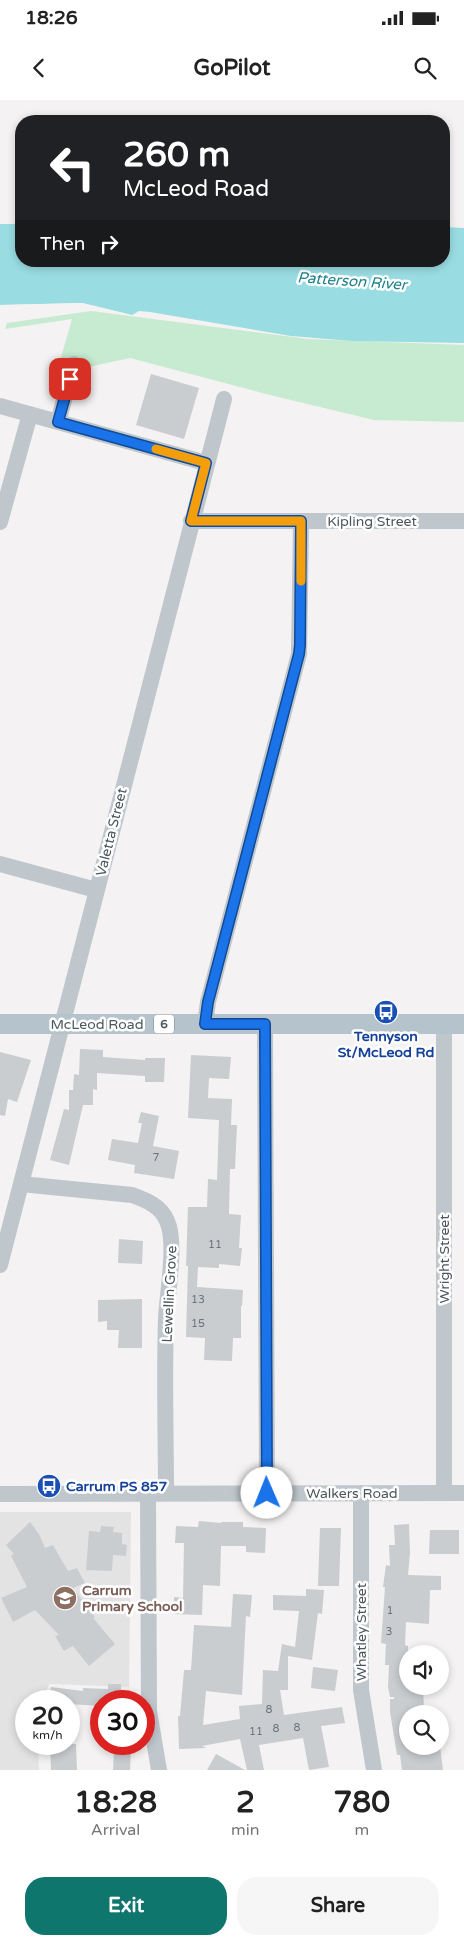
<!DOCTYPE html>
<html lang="en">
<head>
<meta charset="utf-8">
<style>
  body { margin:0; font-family:"Varela Round",sans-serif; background:#f6f6f6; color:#222; height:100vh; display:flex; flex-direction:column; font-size:19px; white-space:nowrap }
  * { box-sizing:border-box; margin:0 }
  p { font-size:16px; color:#767676 }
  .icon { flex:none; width:28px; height:28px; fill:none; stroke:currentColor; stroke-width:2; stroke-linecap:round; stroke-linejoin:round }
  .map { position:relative; height:1670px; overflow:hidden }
  .panel { display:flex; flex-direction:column; background:#fff; flex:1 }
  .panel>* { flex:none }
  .hud { position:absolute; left:15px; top:15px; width:435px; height:152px; border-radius:20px; box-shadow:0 2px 8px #0003; background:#202124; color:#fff; overflow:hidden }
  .tools { position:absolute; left:399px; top:1545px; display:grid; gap:10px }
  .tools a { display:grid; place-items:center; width:50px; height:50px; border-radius:50%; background:#fff; box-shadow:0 2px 8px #0003; font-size:25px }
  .speed { position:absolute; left:15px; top:1590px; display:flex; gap:10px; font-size:25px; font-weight:700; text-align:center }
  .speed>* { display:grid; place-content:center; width:65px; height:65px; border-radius:50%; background:#fff; box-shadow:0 2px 8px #0003; line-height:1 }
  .speed small { font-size:12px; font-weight:400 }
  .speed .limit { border:8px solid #d22; background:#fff; color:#111 }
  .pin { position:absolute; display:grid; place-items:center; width:42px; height:42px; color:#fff; margin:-21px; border-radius:10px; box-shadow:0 2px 8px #0006 }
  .me { position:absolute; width:55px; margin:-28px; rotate:359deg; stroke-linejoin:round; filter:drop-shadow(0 0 4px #0008) }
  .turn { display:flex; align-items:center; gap:18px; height:105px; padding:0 25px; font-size:22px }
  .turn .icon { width:65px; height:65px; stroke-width:2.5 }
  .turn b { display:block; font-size:35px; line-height:42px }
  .then { display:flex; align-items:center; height:48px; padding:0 25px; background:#0003; gap:10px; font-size:19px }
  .eta { display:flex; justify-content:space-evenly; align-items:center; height:85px; text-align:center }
  .eta b { font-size:30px; font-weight:800; line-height:35px }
  .button { display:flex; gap:10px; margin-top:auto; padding:10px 25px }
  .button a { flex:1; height:58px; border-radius:20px; background:#0f766e; color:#fff; font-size:20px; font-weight:800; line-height:58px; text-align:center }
  .button a+a { background:#f6f6f6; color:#222 }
  .status { display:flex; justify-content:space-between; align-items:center; height:35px; padding:0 25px; background:#fff; direction:ltr }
  .status svg { height:14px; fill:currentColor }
  header { display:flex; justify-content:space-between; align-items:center; height:65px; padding:0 25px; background:#fff; font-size:22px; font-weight:800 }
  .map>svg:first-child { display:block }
  .education { fill:#e4e3e3 }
  .green { fill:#c6ebd0 }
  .water { fill:#99dde3 }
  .pier { fill:#f4f2f2 }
  .building { fill:#c9cdd0 }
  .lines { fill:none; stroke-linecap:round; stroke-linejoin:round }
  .minor { stroke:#bfc7cc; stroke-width:16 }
  .major { stroke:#b5c4cc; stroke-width:20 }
  .route-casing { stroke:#114b97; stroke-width:12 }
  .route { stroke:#1a73e8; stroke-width:9 }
  .slow { stroke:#f59e0b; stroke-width:9 }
  .labels { text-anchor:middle; stroke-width:5; stroke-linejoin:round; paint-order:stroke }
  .number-label { font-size:11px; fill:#6a747a }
  .shield { fill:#fff; stroke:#81898e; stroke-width:1 }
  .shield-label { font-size:12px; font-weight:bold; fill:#4b575d }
  .street-label { font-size:14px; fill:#4b575d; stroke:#fff }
  .transit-label { font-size:14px; font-weight:bold; fill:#164399; stroke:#fff }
  .education-label { font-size:14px; font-weight:bold; fill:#785e54; stroke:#fff; text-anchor:start }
  .water-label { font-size:15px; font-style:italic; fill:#1c8088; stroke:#fff }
</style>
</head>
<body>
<div class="status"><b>18:26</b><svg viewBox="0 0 49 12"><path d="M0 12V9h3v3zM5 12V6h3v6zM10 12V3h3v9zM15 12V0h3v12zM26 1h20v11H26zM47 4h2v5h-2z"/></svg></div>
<header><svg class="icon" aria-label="back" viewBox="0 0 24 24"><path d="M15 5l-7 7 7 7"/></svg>GoPilot<svg class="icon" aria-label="search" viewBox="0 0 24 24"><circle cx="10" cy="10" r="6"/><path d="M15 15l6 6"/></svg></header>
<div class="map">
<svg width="464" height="1670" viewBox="0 0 464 1670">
  <rect width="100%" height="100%" fill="#f4f2f2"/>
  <path class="education" d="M0 1412H131L129 1587 49 1584 43 1601H26V1644H38L39 1670H0Z"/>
  <path class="green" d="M91 211 308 239 464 245V322L374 320 266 294 130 258 84 268 60 261 72 219 5 229 7 223Z"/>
  <path class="water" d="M0 124H21V161H444V127L464 128V243L352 241 291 236 150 212 139 211 132 215 82 203 0 205Z"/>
  <path class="pier" d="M82 203 132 215 81 206 0 207V205Z"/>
  <path class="building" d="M151 274 199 288 184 339 136 325Z
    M80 949 103 950V957L145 960V958H165L164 982H145V976L97 973V990L93 989V1005H83L69 1065 50 1060 64 1009 69 1010V990H73L74 974 79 975Z
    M0 952 31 960 17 1002 8 999 5 1016 0 1015Z
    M191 955 231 957 229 979 209 978 208 998 232 999 231 1025H237L235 1069H230L229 1114 241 1115 239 1148H242L240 1166 219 1164V1168L198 1167 197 1187 243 1190 242 1206H241V1238H233L232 1261 204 1260 205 1238 186 1237 188 1166H186L188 1107H207L208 1079 217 1080 219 1020 188 1018Z
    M141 1012 159 1016 153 1046 179 1051 174 1079 134 1073 135 1065 108 1060 112 1039 138 1043 142 1023H138Z
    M119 1139 143 1141 142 1164 118 1163Z
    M142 1199V1248H118L119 1230H107V1221L98 1222V1200Z
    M199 1421 221 1423V1422H243V1427L266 1428 265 1453 246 1452V1446H221L220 1486 203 1485 202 1515 173 1514 174 1497 183 1498 184 1443H175L176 1426 198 1427Z
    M30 1422 39 1434 45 1448 53 1445 68 1471 77 1468 85 1483 73 1488 95 1517 93 1518 115 1544 89 1566 73 1546 64 1551 55 1536 59 1535 35 1510 13 1522 1 1498 27 1487 11 1456 14 1454 6 1445Z
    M409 1424 410 1453 408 1475 441 1476V1490H430L429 1524 406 1522 405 1545 408 1546V1586H423L424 1609 408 1610V1646H440L443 1670H402L400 1655H397L390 1612V1599H394V1597H390L388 1587 389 1565H385L386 1544 381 1543 385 1487H383L386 1465 390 1466 389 1445H395L394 1425Z
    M101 1426 114 1427 113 1432 122 1433V1444L127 1445 126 1456 113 1455 112 1471 86 1470 89 1431 100 1432Z
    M320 1428H341L339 1486H318Z
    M430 1430H459V1454H429Z
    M306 1489 324 1490 322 1514 318 1513 312 1560 288 1556V1590H280L284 1615 342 1607 345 1623 321 1626 329 1667 309 1670 303 1638 259 1645 264 1670H247L240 1639 202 1646 206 1648 179 1649 178 1616H180L184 1570H191L194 1525 231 1527 233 1494 252 1495 250 1517 246 1516 242 1595 206 1591 203 1625 240 1619 239 1606 262 1604 263 1570 278 1571 282 1544 295 1547 299 1511 273 1510V1495L306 1496Z
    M313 1567 338 1570 335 1591 311 1588Z
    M108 1584H121V1601H101V1606L69 1604V1601H49L51 1587 83 1591V1588L108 1589Z
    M50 1644H76L77 1670H51Z
    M114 1648 131 1649 130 1670H113Z
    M216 1654 245 1670H207Z"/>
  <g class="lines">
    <path class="minor" d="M0 306 206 363
      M58 322 74 264
      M191 421H464
      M0 422 30 314
      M0 764 96 790
      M205 924 208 902 299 554 301 421
      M265 924 267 1393
      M444 924V1393
      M21 1084 132 1095C146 1100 161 1106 167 1121 177 1142 167 1194 166 1219 164 1277 166 1335 166 1394
      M0 1165 224 299
      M361 1393V1590L374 1670
      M0 1394 464 1393
      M148 1394 149 1611 159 1670"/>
    <path class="major" d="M0 924H464"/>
  </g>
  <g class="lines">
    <g class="route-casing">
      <path id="route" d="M70 279 58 322 206 363 191 421H301L300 545 299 554 208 902 205 924H265L267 1393"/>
    </g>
    <use href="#route" class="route"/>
    <path class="slow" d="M156 349 206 363 191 421H301V481"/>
  </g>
  <defs>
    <g id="bus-disc" transform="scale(1.25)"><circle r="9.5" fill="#1a4fb4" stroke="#fff"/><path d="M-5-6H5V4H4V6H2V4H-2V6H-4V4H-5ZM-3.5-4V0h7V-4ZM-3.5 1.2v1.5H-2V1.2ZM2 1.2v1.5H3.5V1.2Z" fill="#fff"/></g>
    <g id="school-disc" transform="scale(1.25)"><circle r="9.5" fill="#8d6e63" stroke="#fff"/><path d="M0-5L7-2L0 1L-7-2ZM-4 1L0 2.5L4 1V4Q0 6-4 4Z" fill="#fff"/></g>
  </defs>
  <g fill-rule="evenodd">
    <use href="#bus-disc" x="386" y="912"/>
    <use href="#bus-disc" x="49" y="1386"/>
    <use href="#school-disc" x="65" y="1498"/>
  </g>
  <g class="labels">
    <g class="number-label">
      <text x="156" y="1061">7</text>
      <text x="215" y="1148">11</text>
      <text x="198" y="1203">13</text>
      <text x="198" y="1227">15</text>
      <text x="390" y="1514">1</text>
      <text x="389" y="1535">3</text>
      <text x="269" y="1613">8</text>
      <text x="297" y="1631">8</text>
      <text x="276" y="1632">8</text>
      <text x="256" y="1635">11</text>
    </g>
    <rect class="shield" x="154" y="914.5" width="20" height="19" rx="4"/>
    <g class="shield-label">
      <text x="164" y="928">6</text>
    </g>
    <g class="street-label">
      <text x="372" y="426">Kipling Street</text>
      <text transform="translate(111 732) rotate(-76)" y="5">Valetta Street</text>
      <text x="97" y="929">McLeod Road</text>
      <text transform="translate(444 1159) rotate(-90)" y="5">Wright Street</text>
      <text transform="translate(169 1194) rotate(-87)" y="5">Lewellin Grove</text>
      <text x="352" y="1398">Walkers Road</text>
      <text transform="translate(361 1532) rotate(-90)" y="5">Whatley Street</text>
    </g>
    <g class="transit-label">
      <text x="386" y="941">Tennyson<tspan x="386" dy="16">St/McLeod Rd</tspan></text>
      <text x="66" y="1391" text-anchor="start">Carrum PS 857</text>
    </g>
    <g class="education-label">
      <text x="82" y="1495">Carrum<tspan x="82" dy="16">Primary School</tspan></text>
    </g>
    <g class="water-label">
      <text transform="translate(352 181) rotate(4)" y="5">Patterson River</text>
    </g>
  </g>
</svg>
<div class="tools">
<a><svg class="icon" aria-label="sound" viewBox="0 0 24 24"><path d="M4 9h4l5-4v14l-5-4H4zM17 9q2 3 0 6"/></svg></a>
<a><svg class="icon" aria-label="search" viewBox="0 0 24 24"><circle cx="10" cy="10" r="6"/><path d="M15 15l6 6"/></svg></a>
</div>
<div class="speed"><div>20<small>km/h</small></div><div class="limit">30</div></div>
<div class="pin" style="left:70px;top:279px;background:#d93025"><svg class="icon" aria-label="arrive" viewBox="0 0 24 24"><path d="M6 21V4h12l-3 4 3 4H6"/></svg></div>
<svg class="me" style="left:267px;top:1393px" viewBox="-20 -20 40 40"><circle r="19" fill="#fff"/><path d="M0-13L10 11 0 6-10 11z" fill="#1a73e8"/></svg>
<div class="hud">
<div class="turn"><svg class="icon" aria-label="left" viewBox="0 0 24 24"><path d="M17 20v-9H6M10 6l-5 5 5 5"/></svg><div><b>260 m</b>McLeod Road</div></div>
<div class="then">Then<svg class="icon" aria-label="right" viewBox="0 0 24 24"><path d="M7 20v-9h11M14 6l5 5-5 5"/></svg></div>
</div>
</div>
<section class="panel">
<div class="eta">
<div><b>18:28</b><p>Arrival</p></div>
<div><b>2</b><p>min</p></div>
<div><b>780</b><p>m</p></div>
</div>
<div class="button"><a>Exit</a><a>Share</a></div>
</section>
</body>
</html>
